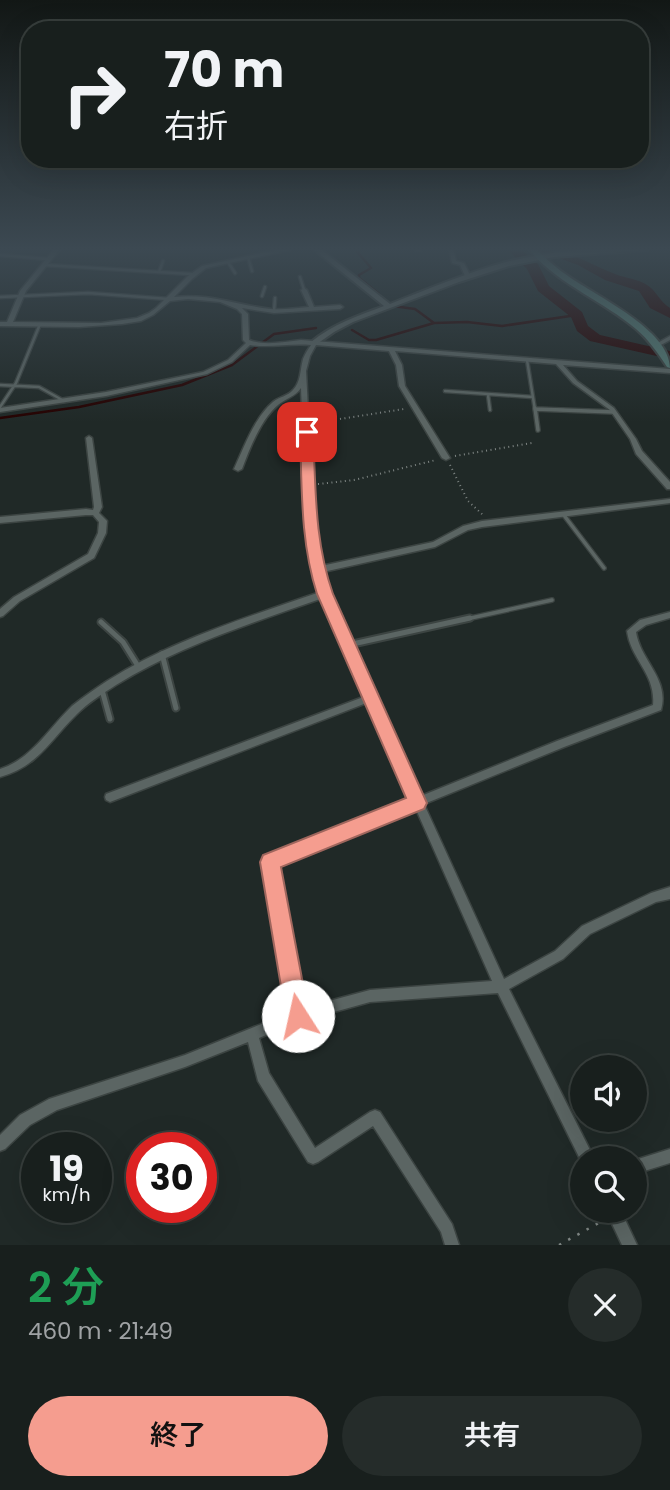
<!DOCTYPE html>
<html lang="ja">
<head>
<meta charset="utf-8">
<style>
  body { margin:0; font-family:Poppins,"Noto Sans JP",sans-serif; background:#252c2a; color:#f1f3f6; height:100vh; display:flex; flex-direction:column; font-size:26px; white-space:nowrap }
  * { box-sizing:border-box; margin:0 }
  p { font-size:23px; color:#9fa2a4 }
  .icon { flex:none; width:38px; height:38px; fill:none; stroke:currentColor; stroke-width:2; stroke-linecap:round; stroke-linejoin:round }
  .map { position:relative; height:1245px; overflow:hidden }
  .sheet { display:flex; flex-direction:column; background:#181f1d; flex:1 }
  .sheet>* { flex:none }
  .guide { position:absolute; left:21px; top:21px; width:628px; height:147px; border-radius:28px; box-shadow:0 7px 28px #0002,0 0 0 2px #363d3b; background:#181f1d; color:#f1f3f6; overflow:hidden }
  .tools { position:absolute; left:570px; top:1055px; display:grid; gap:14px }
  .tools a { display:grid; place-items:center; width:77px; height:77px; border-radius:50%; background:#181f1d; box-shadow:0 7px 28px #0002,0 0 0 2px #363d3b; font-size:35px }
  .speed { position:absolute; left:21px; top:1132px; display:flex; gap:14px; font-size:35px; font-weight:700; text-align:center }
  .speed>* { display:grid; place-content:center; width:91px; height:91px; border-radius:50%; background:#181f1d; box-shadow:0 7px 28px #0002,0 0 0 2px #363d3b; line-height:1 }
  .speed small { font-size:18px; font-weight:400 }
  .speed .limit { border:10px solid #d22; background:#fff; color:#111 }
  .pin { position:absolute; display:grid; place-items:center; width:60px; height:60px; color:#fff; margin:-30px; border-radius:14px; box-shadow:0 4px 10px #0006 }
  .me { position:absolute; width:77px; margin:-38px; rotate:350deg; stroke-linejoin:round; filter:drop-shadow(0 0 5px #0008) }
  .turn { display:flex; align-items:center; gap:24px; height:147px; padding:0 28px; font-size:32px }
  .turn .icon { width:91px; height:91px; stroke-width:2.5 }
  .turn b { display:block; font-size:49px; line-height:60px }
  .round { display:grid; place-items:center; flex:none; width:74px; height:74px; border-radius:37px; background:#252c2a }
  .head { display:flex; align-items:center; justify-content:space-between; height:119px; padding:0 28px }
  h1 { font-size:42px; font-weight:600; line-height:52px; color:#1e9e55 }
  .primary-button { display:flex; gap:14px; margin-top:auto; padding:14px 28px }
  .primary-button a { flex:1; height:80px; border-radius:42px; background:#f59d8f; color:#111; font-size:28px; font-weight:600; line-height:80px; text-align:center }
  .primary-button a+a { background:#252c2a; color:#f1f3f6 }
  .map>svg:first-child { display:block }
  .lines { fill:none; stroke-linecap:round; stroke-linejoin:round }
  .stream { stroke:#260201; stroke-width:2.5 }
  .river { fill:#260201; fill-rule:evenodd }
  .service-far2-casing { stroke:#3c4442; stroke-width:5 }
  .service-far1-casing { stroke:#3c4442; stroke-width:6 }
  .service-casing { stroke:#3c4442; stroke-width:9 }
  .minor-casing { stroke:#3c4442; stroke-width:3 }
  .tertiary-casing { stroke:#3c4442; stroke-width:4 }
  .secondary-casing { stroke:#3c4442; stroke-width:4 }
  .path-far1 { stroke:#7e8583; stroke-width:2; stroke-dasharray:1 3.5; stroke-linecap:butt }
  .path { stroke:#7e8583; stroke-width:2.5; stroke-dasharray:2.5 8; stroke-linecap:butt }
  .service-far2 { stroke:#5b6563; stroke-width:2.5 }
  .service-far1 { stroke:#5b6563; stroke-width:3.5 }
  .service { stroke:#5b6563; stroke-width:5 }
  .minor { fill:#5b6563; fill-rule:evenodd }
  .tertiary { fill:#5b6563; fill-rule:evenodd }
  .secondary { fill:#547b74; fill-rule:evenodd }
  .route { fill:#f59d8f; stroke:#9f665d; stroke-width:2 }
</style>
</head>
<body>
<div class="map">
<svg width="670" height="1245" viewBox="0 0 670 1245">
  <rect width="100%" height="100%" fill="#202927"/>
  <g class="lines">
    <path class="stream" d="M354 248 371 268 359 275V278L379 294V298
      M393 306 415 309 434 323
      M352 330 369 340H376L434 323 467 322 502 326 577 315
      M0 418 79 407 182 385 232 365 274 334 316 328"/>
    <path class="river" d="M506 248H519L538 264 549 286 582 312 588 326 600 335 670 351V359L590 341 577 331 571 317 538 291 527 269Z
      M532 248C564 247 587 263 615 274 625 278 638 279 647 285 656 290 659 301 670 308V318L650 308 639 291 605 280 578 265Z"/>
    <g class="service-far2-casing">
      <path id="service-far2" d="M0 255 48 259
        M248 257 252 271
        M228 262 235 273
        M45 265 191 274
        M159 272 163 261
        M300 277 304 290
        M262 296 265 287
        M0 297 88 293 169 299
        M274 311 275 298
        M527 360 535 410
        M0 385 39 387 64 401
        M445 391 533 397
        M488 395 490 410
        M0 407 16 383 40 324
        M535 409 564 410"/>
    </g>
    <g class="service-far1-casing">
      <path id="service-far1" d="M535 408 538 430
        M535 409 614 412
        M563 514 604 568
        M462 620 552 600"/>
    </g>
    <g class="service-casing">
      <path id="service" d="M101 622 123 642 138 666
        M348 645 470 618
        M162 654 176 708
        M102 690 110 719"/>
    </g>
    <g class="minor-casing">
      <path id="minor" d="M55 248H61L26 291 13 322 101 323 137 318 149 313 156 308 188 276 202 266 284 248H292L290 250 206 268 192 279 174 297C210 293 236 305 271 309 283 310 296 308 309 307L301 290 304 288 307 290 314 307 340 305 343 307 340 309 274 313 242 308 248 314 249 340C264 346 284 342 301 340L670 369V373L563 365 577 381 614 408 636 439 642 451 670 482V489H667L636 454 630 439 610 410 573 383 556 364 395 351 402 365 405 386 450 458 446 460 442 458 399 386 396 365 389 351 316 345 310 356 306 371 315 543 321 566 433 542 463 526 482 521 670 499V503L482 527 468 530 435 547 323 572 329 594 421 796 557 741 653 705C656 674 631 660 627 631L640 620 670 612V618L646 625 636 632C640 660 670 679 661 710L564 747 424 804 504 979 555 951 582 926 651 893 670 887V899L656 902 590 934 563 959 509 989 594 1158H583L582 1163 498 993 370 1002 298 1022 259 1038 269 1073 315 1148 370 1112 375 1110 380 1112 452 1224 459 1245H445L441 1232 373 1126 318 1162 313 1164 308 1162 258 1081 248 1042 185 1067 57 1110 30 1125 5 1149 0 1151V1135L20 1115 49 1099 185 1055 291 1012 264 862 266 858 412 799 369 702 110 802 106 800 105 797 106 794 366 696 323 598C252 623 179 646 116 685 102 694 88 703 77 714 50 740 39 766 0 777V769C32 759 49 728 72 706 83 697 95 689 107 681 172 640 248 617 320 592L315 572 313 570 314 568 307 543 301 388C295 397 286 398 278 405 261 419 250 448 242 469L238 471 234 469C244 447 255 417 273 402 279 397 288 396 293 390 301 382 300 370 303 359 305 354 308 349 311 345 290 343 271 348 250 345L232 362 207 374 106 396 0 412V408L106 392 203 372 228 360 246 343 243 340 242 314 237 309 220 302 188 299 170 301 153 315 141 321 122 324 79 327 0 326V322H7L20 291ZM415 807 492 981 370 990 303 1008 276 865Z
        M415 248H420L421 250 416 251Z
        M449 248H453L456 261 464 263 471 277 470 278H466L460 265 452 263Z
        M670 336V340L659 346 654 345Z
        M89 436 92 438 102 507 99 513 107 521 106 533 95 556 94 558 20 601 3 616 0 617V609L14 597 88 554 98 533 99 522 93 515H86L0 523V517L86 509 93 510 94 507 86 438Z
        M670 1149V1163L635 1174V1160Z
        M606 1211H621L637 1245H622Z"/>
    </g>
    <g class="tertiary-casing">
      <path id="tertiary" d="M312 248H319L390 304C428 289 466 273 506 262 552 251 603 246 650 248L647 250 554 257 509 266 459 282 353 322 334 332 314 346 310 344 311 342C333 324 358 316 384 306Z"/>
    </g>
    <g class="secondary-casing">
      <path id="secondary" d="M528 248H535C545 258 556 268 568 276 596 296 670 330 670 368L667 367C658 353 649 340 636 329 602 300 555 283 528 248Z"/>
    </g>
    <path class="path-far1" d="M340 419 404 409
      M455 456 532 443
      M450 465 468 501 483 515
      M318 484 354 480 436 460"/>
    <path class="path" d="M559 1245 604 1220"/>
    <use href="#service-far2" class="service-far2"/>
    <use href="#service-far1" class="service-far1"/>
    <use href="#service" class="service"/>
    <use href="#minor" class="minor"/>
    <use href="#tertiary" class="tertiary"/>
    <use href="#secondary" class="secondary"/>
  </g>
  <linearGradient id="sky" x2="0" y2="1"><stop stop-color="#121715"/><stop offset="0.59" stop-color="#3c4952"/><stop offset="1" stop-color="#3c4952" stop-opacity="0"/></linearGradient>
  <rect width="670" height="422" fill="url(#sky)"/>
  <path class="route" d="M307 428 313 432C316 488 314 540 333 594L427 803 424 809 281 867 309 1016 306 1024 298 1027 289 1024 286 1016 260 862 263 855 406 798 317 594C300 541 302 487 300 432Z"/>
</svg>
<div class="tools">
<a><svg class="icon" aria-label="sound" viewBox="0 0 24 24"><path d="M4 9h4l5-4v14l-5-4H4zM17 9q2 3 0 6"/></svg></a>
<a><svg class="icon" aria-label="search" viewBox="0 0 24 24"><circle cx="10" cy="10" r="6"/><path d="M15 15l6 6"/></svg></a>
</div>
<div class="speed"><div>19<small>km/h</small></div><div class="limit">30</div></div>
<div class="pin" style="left:307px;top:432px;background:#d93025"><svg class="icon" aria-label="arrive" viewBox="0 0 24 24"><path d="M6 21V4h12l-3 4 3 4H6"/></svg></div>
<svg class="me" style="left:298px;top:1016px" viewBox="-20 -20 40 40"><circle r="19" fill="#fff"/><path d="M0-13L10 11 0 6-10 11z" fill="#f59d8f"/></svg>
<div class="guide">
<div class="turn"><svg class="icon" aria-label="right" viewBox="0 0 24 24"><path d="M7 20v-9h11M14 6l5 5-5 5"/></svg><div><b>70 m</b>右折</div></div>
</div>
</div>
<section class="sheet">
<div class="head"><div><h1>2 分</h1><p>460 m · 21:49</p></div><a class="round"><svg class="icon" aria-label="close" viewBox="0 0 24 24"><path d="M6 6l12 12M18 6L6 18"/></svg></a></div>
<div class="primary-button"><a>終了</a><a>共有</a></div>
</section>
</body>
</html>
